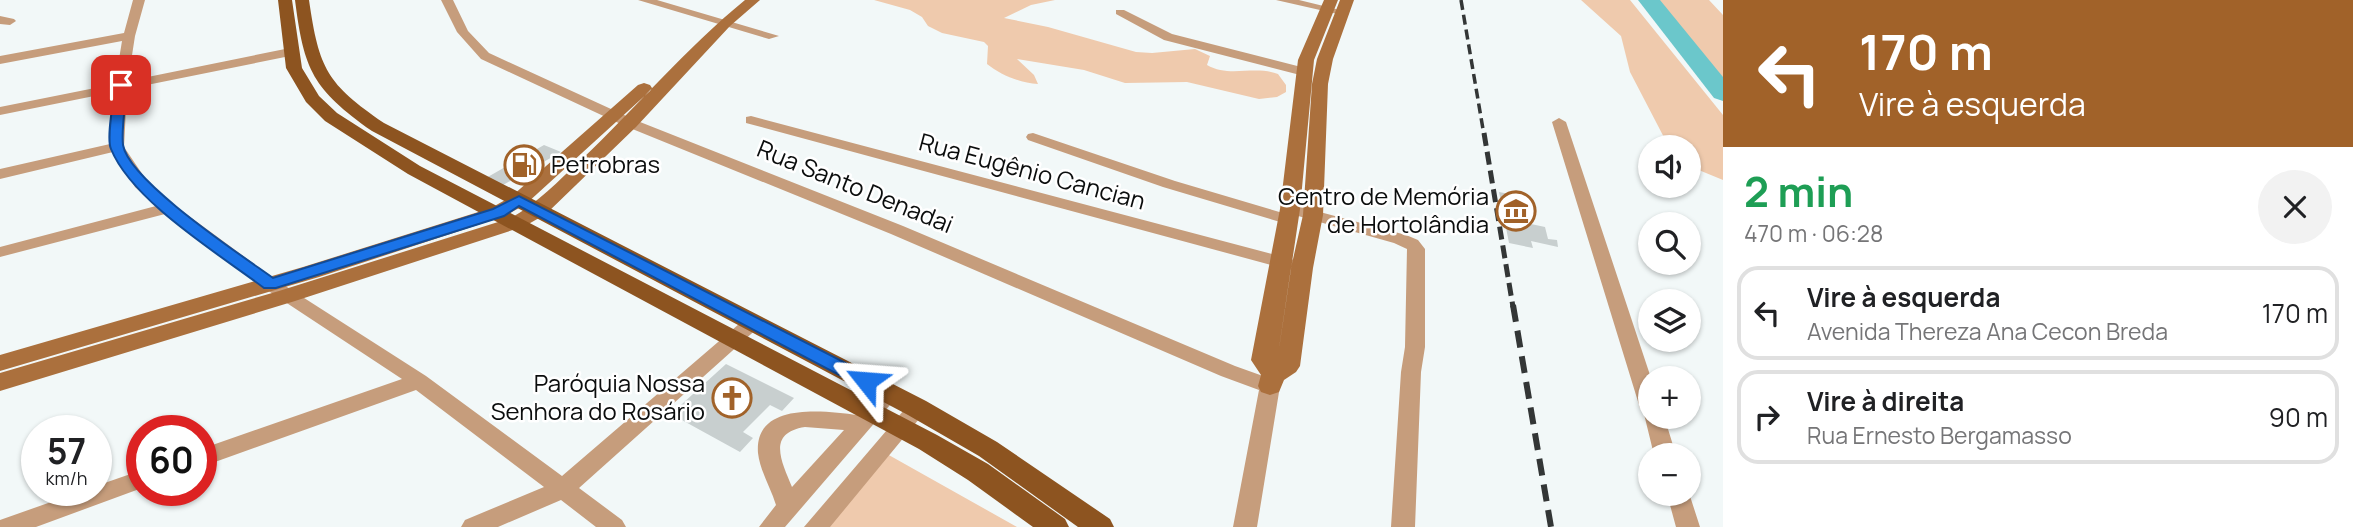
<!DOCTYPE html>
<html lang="pt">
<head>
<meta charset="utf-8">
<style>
  body { margin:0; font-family:Manrope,sans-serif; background:#f2f2f2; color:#202124; height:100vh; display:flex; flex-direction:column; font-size:26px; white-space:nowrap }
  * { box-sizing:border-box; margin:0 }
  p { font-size:23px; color:#757577 }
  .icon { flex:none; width:38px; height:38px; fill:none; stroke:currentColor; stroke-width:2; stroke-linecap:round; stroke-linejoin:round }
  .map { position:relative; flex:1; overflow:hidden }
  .panel { display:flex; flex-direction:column; background:#fff; width:630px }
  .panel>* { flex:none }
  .guide { background:#a16229; color:#fff; overflow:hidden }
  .tools { position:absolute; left:1638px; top:135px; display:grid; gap:14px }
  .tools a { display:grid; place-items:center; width:63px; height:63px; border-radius:50%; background:#fff; box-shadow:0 2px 5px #0004; font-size:35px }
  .speed { position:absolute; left:21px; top:415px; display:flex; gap:14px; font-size:35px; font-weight:700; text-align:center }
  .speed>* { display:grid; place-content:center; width:91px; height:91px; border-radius:50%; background:#fff; box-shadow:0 2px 5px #0004; line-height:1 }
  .speed small { font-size:18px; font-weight:400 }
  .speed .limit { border:10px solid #d22; background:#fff; color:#111 }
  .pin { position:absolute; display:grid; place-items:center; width:60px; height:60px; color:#fff; margin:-30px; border-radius:14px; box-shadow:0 4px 10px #0006 }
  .me { position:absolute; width:77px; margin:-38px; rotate:298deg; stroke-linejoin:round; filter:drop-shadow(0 0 5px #0008) }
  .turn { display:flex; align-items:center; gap:24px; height:147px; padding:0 21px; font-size:32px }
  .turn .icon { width:91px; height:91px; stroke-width:2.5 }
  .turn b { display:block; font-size:49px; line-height:60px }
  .round { display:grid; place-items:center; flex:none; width:74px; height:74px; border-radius:37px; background:#f2f2f2 }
  .summary { display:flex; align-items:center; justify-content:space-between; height:119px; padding:0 21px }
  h1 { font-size:42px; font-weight:700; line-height:52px; color:#1e9e55 }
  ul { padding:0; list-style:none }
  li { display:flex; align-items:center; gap:21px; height:94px; margin:0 14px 10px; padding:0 7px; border:4px solid #e0e0e0; border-radius:21px }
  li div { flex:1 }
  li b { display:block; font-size:26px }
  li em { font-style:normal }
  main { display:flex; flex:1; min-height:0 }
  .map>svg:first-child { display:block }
  .green { fill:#efcaad }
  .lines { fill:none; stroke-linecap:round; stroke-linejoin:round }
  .river { fill:#6bc7cb; fill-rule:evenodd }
  .building { fill:#c8cfcf }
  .street { fill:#c69d7c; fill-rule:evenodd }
  .secondary { fill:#ab703d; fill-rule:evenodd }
  .primary { fill:#8d5420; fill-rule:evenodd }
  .rail-far2 { stroke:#333636; stroke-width:3.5; stroke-dasharray:10 5; stroke-linecap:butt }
  .rail-far1 { stroke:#333636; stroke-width:5; stroke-dasharray:13 6; stroke-linecap:butt }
  .rail { stroke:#333636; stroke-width:6; stroke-dasharray:17 9; stroke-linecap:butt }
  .route { fill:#1a73e8; stroke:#114b97; stroke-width:2 }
  .labels { text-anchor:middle; stroke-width:5; stroke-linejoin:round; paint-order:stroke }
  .poi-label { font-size:24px; fill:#0b0d0d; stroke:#fff; text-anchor:end }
  .street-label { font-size:24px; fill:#0b0d0d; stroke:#fff }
</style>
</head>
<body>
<main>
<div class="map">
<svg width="1723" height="527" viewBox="0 0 1723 527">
  <rect width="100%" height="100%" fill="#f2f8f8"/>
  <path class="green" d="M874 0H1055L1031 5 1004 18 1048 27 1136 52 1152 53 1195 49 1210 56 1207 65C1229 78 1254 65 1278 74L1286 85V92L1277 97 1259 99 1187 82 1125 83 1084 70 1017 59 1034 75 1038 84C1020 83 1001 75 987 64L988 46 984 42 942 33 928 26 922 17 910 10Z
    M1581 0H1630L1723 115V180L1689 166V147H1669L1630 72 1621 36Z
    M1652 0H1709L1723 15V85Z
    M887 454 1017 527H828Z"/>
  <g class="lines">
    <path class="river" d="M1638 0H1660L1723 77V101L1714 98Z"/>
  </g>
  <path class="building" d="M544 145 561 152 503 185 486 178Z
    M1499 192 1525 197 1531 224 1545 227 1548 239 1557 240 1558 247 1531 241 1533 248 1509 243Z
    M726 364 794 398 782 411 770 405 743 432 753 438 740 452 671 414Z"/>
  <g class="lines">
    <path class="street" d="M133 0H145L135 36 128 81 290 48 296 52 290 56 127 89 124 147 147 181 174 205 276 280 426 376 562 476 746 318H760L762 322 760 326 579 488 622 520 626 527H596L561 500 498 527H461L465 520 544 487 416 390 201 467V449L402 379 264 288 165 214 0 257V247L156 206 135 187 113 152 0 179V169L110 144 114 92 0 115V107L115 84 122 41 0 64V56L124 33Z
      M441 0H453L468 31 489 53 635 120 903 226 1235 366 1277 381 1280 386 1257 527H1233L1259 390 1221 376 891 234 625 126 481 59 457 32Z
      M638 0H657L779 36 769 39Z
      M1276 0H1299L1348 12 1342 15Z
      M1116 10H1124L1172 34 1309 69 1310 72 1304 76 1164 40 1116 14Z
      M0 16 14 19 16 21 10 25 0 24Z
      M751 116 1298 261 1301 265 1292 270 1286 269 746 123V117Z
      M1559 118 1566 122 1651 378 1650 416H1664L1676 455H1654L1644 414 1640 408 1552 122Z
      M1033 133 1175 181 1293 216 1295 219 1287 224 1163 187 1028 140 1026 137 1028 134Z
      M1290 204 1406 235 1418 240 1425 249V347L1421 372 1415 527H1391L1401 372 1405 347 1407 249 1394 243 1284 212 1282 209 1284 206Z
      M889 386 896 388 899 393 896 398 785 527H759L776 505C771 488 760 471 758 453 754 401 825 411 857 415L882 388ZM805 427 844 430 792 487C782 462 766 433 805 427Z
      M917 400 924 403 927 408 924 413 830 527H804L910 403Z
      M142 470V488L36 527H0V520L85 490H96V486Z
      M1689 493 1700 527H1676L1667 494Z"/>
    <path class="secondary" d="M745 0H760L730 26 636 127 546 214 525 226 295 301 0 391V373L279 291 511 218C538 203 558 181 581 160 636 108 686 48 745 0Z
      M1324 0H1338L1314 60 1300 209 1277 362 1291 268 1303 215 1312 84 1317 59 1340 0H1354L1333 59 1328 84 1323 215 1313 268 1300 366 1296 372 1284 380 1279 392 1270 395 1261 392 1258 386 1261 375 1251 360 1280 209 1298 60Z
      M644 83 650 85 652 88 650 91 526 204 505 216 319 277 0 371V355L303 267 491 208 512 196 638 85Z"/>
    <path class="primary" d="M278 0H292L302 68 319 96 337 113 420 166 937 435 988 464 1065 519 1069 527H1033L968 480 919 449 408 174 325 121 306 102 286 68Z
      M295 0H309C319 69 327 84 384 123L926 401 997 442 1110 519 1114 527H1078L979 456 908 415 372 131C313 89 304 71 295 0Z"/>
    <path class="rail-far2" d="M1461 0 1484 135"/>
    <path class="rail-far1" d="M1484 133 1513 307"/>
    <path class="rail" d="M1513 305 1551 527"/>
  </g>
  <path class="route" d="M121 82 127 85C126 104 121 127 123 145 129 181 241 255 273 278L493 209 519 196 873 377 875 381 873 386H860L519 206 504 216 276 288H264C219 254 132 201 111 149 106 138 114 99 115 85Z"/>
  <defs>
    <g id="fuel-ring" transform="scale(2.0125)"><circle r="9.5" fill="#fff" stroke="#a16229" stroke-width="1.5"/><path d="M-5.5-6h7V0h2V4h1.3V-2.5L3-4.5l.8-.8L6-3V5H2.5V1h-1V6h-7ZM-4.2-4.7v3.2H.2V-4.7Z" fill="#a16229"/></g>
    <g id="museum-ring" transform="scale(2.0125)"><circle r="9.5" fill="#fff" stroke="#a16229" stroke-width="1.5"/><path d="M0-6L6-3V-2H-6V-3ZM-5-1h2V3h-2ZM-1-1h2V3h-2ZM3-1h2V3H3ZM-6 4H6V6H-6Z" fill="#a16229"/></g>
    <g id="church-ring" transform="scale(2.0125)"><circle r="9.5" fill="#fff" stroke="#a16229" stroke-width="1.5"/><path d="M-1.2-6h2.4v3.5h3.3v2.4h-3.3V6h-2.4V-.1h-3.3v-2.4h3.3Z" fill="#a16229"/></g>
  </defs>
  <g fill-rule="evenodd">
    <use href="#fuel-ring" x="524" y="165"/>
    <use href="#museum-ring" x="1516" y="211"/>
    <use href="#church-ring" x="732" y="398"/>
  </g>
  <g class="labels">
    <g class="poi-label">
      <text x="551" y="173" text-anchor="start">Petrobras</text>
      <text x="1489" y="205">Centro de Memória<tspan x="1489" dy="28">de Hortolândia</tspan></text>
      <text x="705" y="392">Paróquia Nossa<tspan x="705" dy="28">Senhora do Rosário</tspan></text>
    </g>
    <g class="street-label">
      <text transform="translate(1032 172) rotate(15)" y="8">Rua Eugênio Cancian</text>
      <text transform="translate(855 187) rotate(22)" y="8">Rua Santo Denadai</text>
    </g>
  </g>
</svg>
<div class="tools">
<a><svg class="icon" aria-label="sound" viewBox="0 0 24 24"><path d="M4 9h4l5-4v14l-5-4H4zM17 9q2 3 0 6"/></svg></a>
<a><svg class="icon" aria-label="search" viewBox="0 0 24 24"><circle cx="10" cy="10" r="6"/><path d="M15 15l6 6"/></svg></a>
<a><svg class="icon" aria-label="layers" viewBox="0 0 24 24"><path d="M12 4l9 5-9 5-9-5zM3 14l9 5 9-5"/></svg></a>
<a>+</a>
<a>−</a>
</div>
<div class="speed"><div>57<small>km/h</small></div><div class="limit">60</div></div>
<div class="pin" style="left:121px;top:85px;background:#d93025"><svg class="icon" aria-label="arrive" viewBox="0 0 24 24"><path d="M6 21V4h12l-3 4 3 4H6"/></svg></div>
<svg class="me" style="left:866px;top:381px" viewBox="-20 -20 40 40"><path d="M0-17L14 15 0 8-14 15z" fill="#1a73e8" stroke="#fff" stroke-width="4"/></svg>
</div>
<section class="panel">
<div class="guide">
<div class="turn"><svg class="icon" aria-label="left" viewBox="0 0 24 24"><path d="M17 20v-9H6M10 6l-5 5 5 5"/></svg><div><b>170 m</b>Vire à esquerda</div></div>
</div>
<div class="summary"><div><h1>2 min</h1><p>470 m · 06:28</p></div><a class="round"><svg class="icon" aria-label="close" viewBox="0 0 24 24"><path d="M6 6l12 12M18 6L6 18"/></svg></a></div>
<ul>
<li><svg class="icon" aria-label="left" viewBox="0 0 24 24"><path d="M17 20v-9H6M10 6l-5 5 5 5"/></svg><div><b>Vire à esquerda</b><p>Avenida Thereza Ana Cecon Breda</p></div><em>170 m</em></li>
<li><svg class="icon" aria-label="right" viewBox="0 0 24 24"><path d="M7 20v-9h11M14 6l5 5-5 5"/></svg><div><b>Vire à direita</b><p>Rua Ernesto Bergamasso</p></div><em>90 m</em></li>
</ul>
</section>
</main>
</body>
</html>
